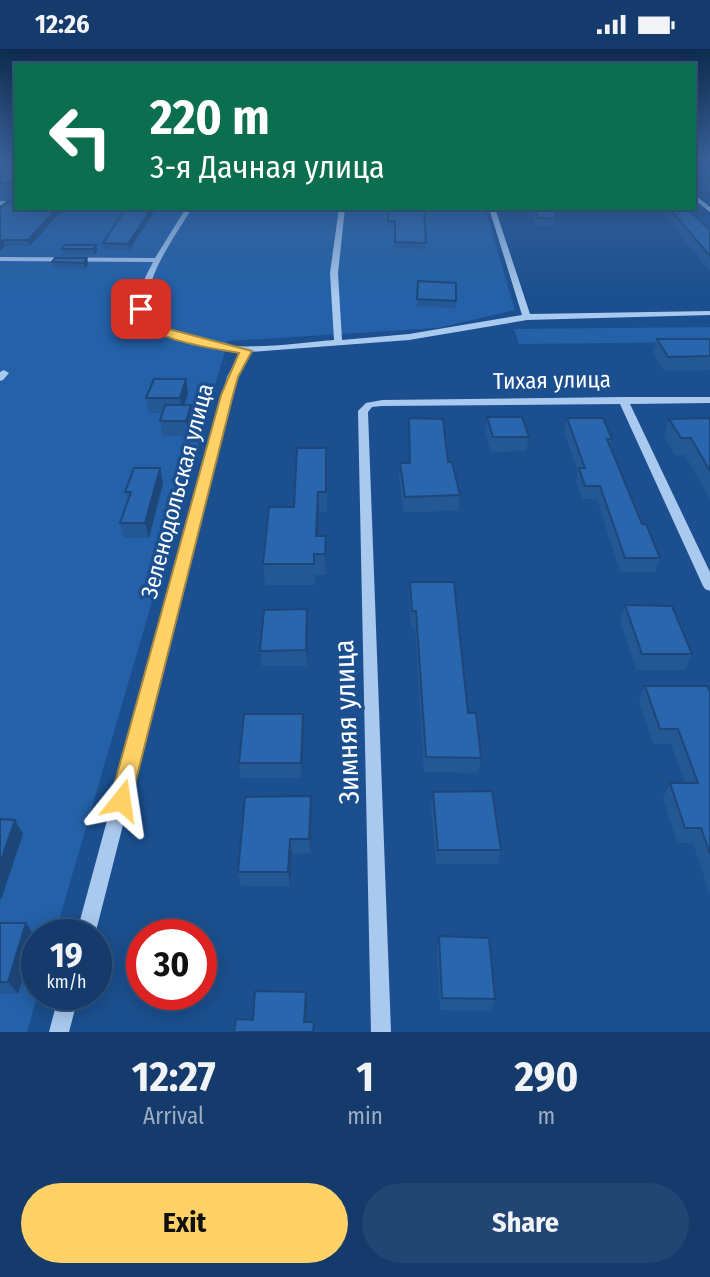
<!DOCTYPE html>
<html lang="en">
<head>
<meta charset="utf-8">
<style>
  body { margin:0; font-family:"Fira Sans Condensed",sans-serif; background:#214673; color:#f1f3f6; height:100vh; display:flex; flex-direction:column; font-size:26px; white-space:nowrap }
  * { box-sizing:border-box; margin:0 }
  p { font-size:23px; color:#9dadc1 }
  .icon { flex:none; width:38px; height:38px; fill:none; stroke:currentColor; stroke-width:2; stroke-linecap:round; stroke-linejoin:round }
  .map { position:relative; height:983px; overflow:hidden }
  .panel { display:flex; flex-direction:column; background:#143b6b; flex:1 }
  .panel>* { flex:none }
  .guide { position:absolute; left:14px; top:14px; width:682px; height:147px; border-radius:0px; box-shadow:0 4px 18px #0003,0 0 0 2px #33557e; background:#0b6e4f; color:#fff; overflow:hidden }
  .speed { position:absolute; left:21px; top:870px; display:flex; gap:14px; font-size:35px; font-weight:700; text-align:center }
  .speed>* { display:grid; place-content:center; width:91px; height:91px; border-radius:50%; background:#143b6b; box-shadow:0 4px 18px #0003,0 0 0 2px #33557e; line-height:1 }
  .speed small { font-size:18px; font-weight:400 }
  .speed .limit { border:10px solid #d22; background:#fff; color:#111 }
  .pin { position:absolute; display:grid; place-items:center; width:60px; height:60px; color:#fff; margin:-30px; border-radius:14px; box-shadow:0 4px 10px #0006 }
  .me { position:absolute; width:77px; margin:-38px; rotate:15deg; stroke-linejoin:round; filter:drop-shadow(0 0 5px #0008) }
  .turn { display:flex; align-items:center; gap:24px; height:147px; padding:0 21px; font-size:32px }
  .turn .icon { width:91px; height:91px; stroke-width:2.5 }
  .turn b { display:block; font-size:49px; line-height:60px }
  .eta { display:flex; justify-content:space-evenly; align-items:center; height:119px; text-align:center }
  .eta b { font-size:42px; font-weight:700; line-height:49px }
  .button { display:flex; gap:14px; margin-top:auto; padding:14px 21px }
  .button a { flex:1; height:80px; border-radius:42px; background:#ffd166; color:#111; font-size:28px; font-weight:700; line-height:80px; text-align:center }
  .button a+a { background:#214673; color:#f1f3f6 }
  .status { display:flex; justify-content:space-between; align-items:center; height:49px; padding:0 35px; background:#143b6b; direction:ltr }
  .status svg { height:19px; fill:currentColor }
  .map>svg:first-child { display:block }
  .green { fill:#2461a8 }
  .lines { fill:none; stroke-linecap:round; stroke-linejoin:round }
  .minor { fill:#a9c9ee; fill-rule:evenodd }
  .wall { fill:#245895 }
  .shaded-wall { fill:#1d4779 }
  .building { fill:#2a66ad; stroke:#1d4779; stroke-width:2 }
  .route { fill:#ffd166; stroke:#a68842; stroke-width:2 }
  .labels { text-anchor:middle; stroke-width:7; stroke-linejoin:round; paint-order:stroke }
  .street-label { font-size:23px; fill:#fff; stroke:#1b4f8f }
  .near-street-label { font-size:28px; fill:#fff; stroke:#1b4f8f }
</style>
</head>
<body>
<div class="status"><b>12:26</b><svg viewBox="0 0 49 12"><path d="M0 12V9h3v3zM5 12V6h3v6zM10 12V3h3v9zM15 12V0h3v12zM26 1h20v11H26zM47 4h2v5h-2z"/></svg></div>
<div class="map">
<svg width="710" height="983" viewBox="0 0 710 983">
  <rect width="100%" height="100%" fill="#1b4f8f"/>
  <path class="green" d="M0 110H16V159H485L515 261 437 279 228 292 55 885 37 886 38 945 27 983H0Z
    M710 278V293L519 295 514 280Z"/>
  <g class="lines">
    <path class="minor" d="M695 146 710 158V163L695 151Z
      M0 152H16V156H0Z
      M186 159H192C173 191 144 227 147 266 194 311 275 296 334 291L330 224 339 159H345L338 224 342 291 409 285 522 266 489 159H495L530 265 710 262V266L527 271 409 291 249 303 237 328 95 886H76L227 328 240 303C217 300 148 292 139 266 133 250 146 227 153 213L0 212V208L155 209Z
      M4 321 9 324 3 331 0 332V323Z
      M623 348H710V354L630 355 710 523V542L705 540 703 537 620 355 382 357 372 358 368 363 391 983H371L358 362 366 354 382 351Z
      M59 945H79L69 983H49Z"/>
  </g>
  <path class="wall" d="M0 110H16V139H0Z
    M695 110H710V142H706L695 132Z
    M16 152V159H64L30 197H5L0 202Z
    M126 159 129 201 104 200 103 194Z
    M387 159 426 194V200L395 199 394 178H388Z
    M529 159H553L556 169 554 177H536Z
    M608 159H686L710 181V223L660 161 608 160Z
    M96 196 97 202 95 206H64L62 200Z
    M87 209 88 215 85 220 53 219 52 213Z
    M418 232 456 252 455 259 417 257Z
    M657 290H710V321L664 322 653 304Z
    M188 344 184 356H191L193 370 189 387H163L160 372 163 364H149L146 349Z
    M487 368 529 388 526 402 491 403 485 383Z
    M409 369 448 413 460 446 458 462 404 463 399 429 400 414H409Z
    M567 369 612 390 610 398 642 475 660 509 655 523H620L597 450H582L576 432 578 423 564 382Z
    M710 369V451L685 406H675L664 387 669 370Z
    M326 399 327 463H319L318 487H326V526H315V536H265L263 515Z
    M163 434 149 489H124L120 474 128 452 125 443Z
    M410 533 468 664 481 709 478 724 424 723 415 578H411L409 548Z
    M625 556 692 605 685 621H636L620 572Z
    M307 560 308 576 307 617H262L260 602Z
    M645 637 710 643V846L693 794H677L663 749 670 734H685L671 695H653L639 652Z
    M303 665 304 680 302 729H241L239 714Z
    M433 743 501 801 497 815H436L431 758Z
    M311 747 312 761 311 804 292 805 290 837H241L238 823Z
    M0 874H26L35 888 18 945H0Z
    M439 887 495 950 491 962 440 961 437 900Z"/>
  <path class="shaded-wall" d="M58 159H64L30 197 28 191Z
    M152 159H157L129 201 128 195Z
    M3 191 5 197 0 202V195Z
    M96 196 97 202 95 206 93 200Z
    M87 209 88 215 85 220 84 214Z
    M186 330 188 344 182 364 180 349Z
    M191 356 193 370 189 387 186 372Z
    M160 419 163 434 149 489 145 474Z
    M318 443 319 463 317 508 316 487Z
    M326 487V526L325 505Z
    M307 560 308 576 307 617 306 601Z
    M303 665 304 680 302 729 301 714Z
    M311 747 312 761 311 804 309 790Z
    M15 771 23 785 1 851 0 849V814Z
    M290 790 292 805 290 837 288 823Z
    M26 874 35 888 18 945 8 933Z
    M306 943 307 955 305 983 304 973Z"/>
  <path class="building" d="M0 110H16V134H0Z
    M695 110H710V132L695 119Z
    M16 152V159H58L28 191H3L0 195V159L7 153Z
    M126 159H152L128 195 103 194Z
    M388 159H424L426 194 395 193V172H388Z
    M533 159H553L556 169H538Z
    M669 159H686L710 181V207Z
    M65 196H96L93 200H62Z
    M55 209H87L84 214 52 213Z
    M418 232 456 234V252L417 250Z
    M657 290H710V307L668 308Z
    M154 330H186L180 349H146Z
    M165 356H191L186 372H160Z
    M487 368H522L529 388H493Z
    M409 369 443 370 448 413H452L460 446 405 448 400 414H410Z
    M567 369H603L612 390H607L642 475H646L660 509H625L600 437H585L579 419H585Z
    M710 369V422L691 389H681L669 370Z
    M297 399H326V443H318L316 487H326L325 505H314V515H263L269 458H294Z
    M134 419H160L145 474H120L131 443H125Z
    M410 533H454L468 664H476L481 709 426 708 416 562H412Z
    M625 556 672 557 692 605H642Z
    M307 560 306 601 260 602 264 561Z
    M645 637H707L710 643V805L701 779H685L670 734H698L678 680H660Z
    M244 665H303L301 714H239Z
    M492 742 501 801H438L433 743Z
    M311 747 309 790H290L288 823H238L245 748Z
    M0 770 15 771 0 814Z
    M0 874H26L8 933H0Z
    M439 887 489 889 495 950 442 949Z
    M255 942 306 943 304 973H314L313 983H234L236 970 253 971Z"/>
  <linearGradient id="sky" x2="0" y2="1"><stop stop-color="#0f2b4f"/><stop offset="0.44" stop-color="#39639b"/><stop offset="1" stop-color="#39639b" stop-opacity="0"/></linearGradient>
  <rect width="710" height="248" fill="url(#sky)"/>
  <path class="route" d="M137 258H145L153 272 165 279 252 302 238 328 233 346 131 751 128 758 121 761 113 758 110 751 221 346 239 304C214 299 136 291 137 258Z"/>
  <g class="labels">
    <g class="street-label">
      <text transform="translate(552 331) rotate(-1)" y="8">Тихая улица</text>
      <text transform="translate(177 442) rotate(-75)" y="8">Зеленодольская улица</text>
    </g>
    <g class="near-street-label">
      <text transform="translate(346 673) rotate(-92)" y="10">Зимняя улица</text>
    </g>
  </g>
</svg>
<div class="speed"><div>19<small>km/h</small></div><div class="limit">30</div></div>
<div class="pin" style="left:141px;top:260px;background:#d93025"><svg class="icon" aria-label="arrive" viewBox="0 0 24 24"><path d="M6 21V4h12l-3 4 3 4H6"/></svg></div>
<svg class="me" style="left:121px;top:751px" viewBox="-20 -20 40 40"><path d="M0-17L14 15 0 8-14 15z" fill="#ffd166" stroke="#fff" stroke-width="4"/></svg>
<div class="guide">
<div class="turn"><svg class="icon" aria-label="left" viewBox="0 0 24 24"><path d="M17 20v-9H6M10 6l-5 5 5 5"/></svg><div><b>220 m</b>3-я Дачная улица</div></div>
</div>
</div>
<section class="panel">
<div class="eta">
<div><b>12:27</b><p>Arrival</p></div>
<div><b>1</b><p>min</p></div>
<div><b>290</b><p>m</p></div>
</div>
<div class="button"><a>Exit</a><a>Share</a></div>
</section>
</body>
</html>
